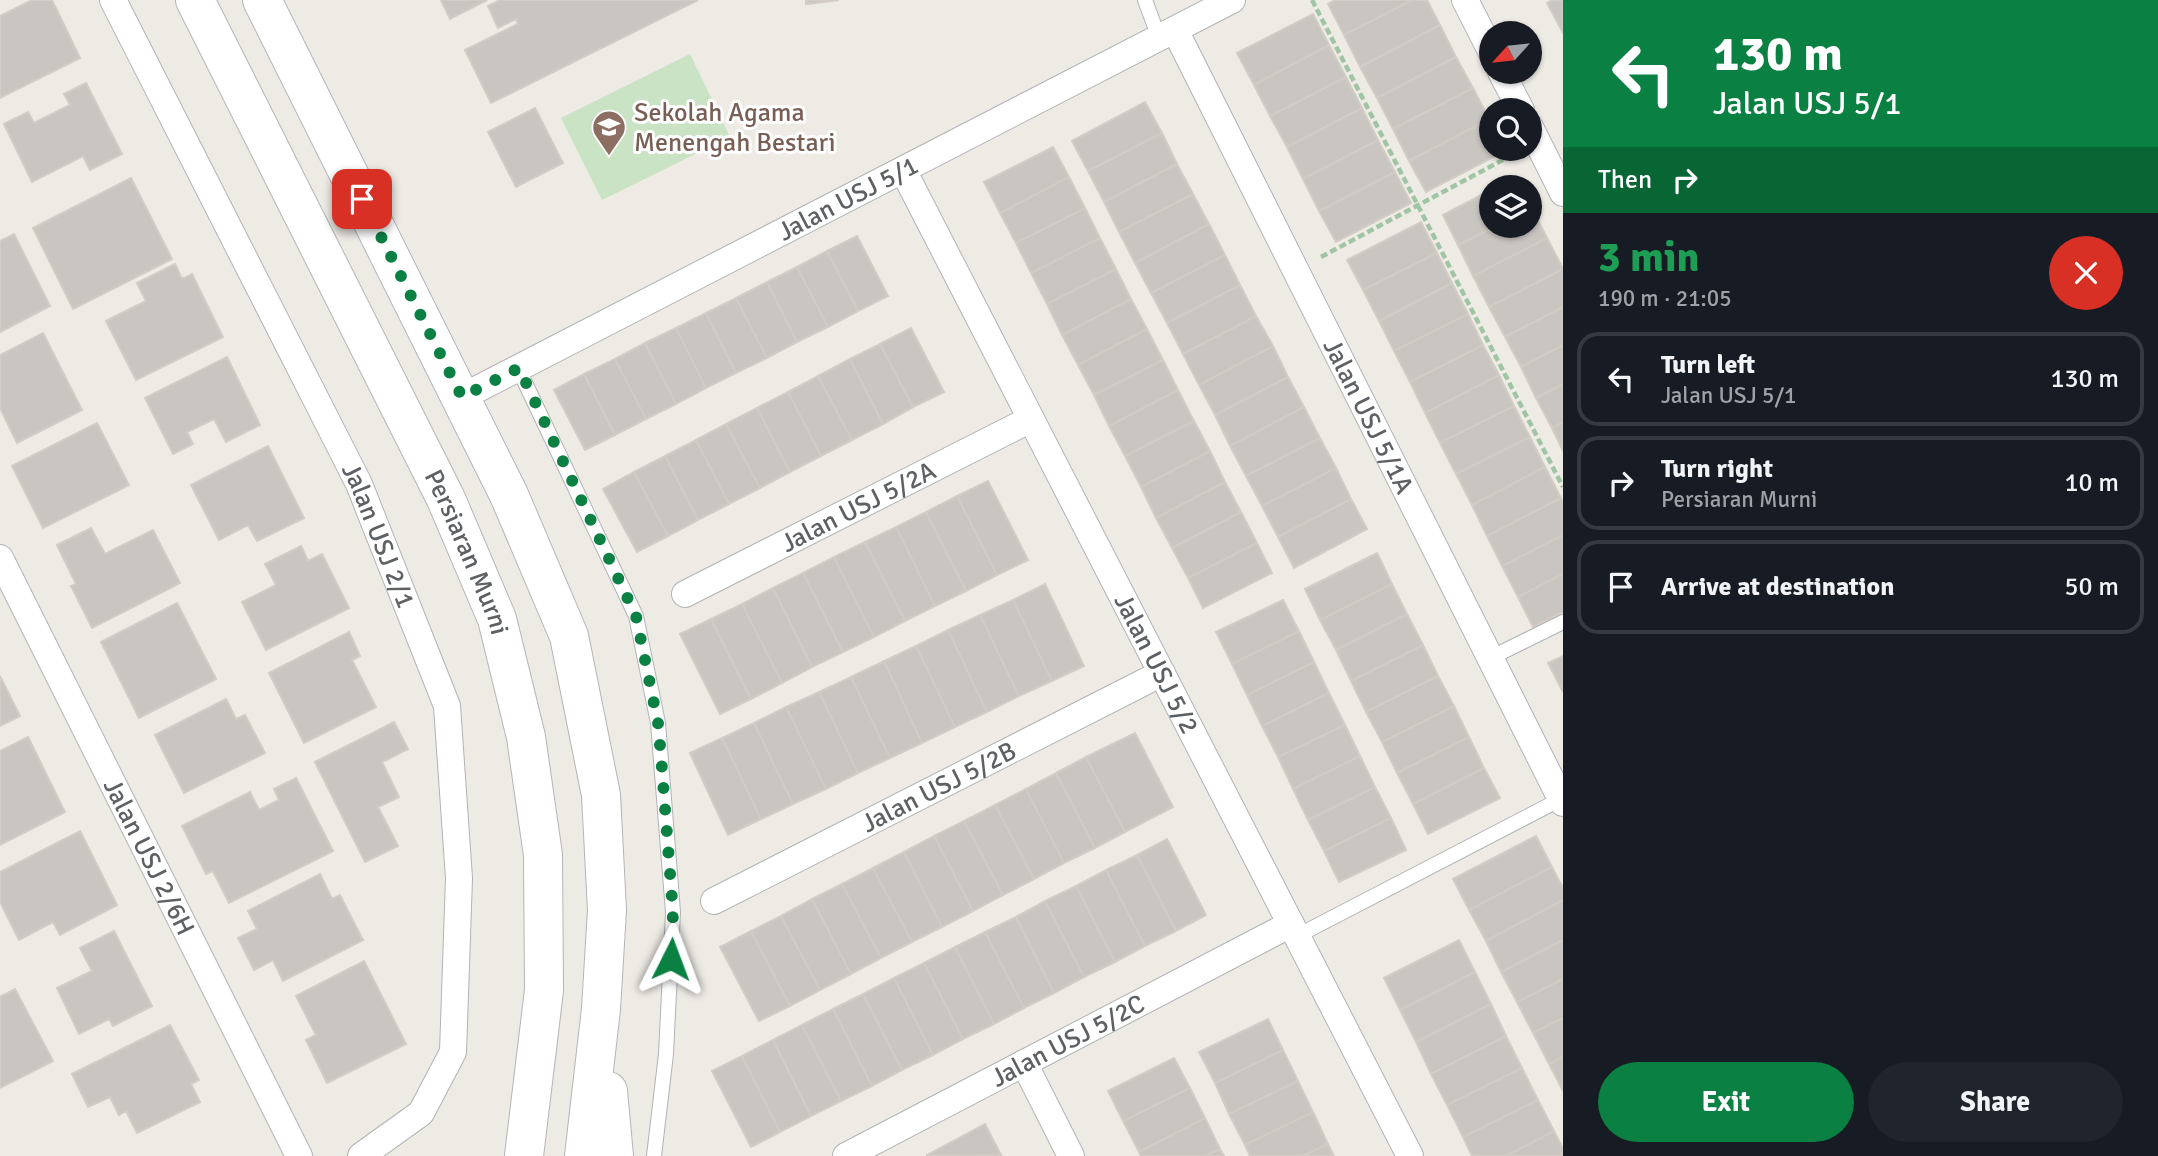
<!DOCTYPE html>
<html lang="en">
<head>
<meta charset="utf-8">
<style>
  body { margin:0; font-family:Signika,sans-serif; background:#20242c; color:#f1f3f6; height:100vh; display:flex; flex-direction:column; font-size:26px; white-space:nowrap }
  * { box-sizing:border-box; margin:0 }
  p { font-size:23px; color:#9ea1a6 }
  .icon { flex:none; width:38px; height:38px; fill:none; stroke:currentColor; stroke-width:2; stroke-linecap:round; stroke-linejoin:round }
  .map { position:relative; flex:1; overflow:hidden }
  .panel { display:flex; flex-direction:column; background:#171b24; width:595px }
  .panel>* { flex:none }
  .guide { background:#0b8043; color:#fff; overflow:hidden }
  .needle { width:46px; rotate:243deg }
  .buttons { position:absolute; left:1479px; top:21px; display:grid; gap:14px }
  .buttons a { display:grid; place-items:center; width:63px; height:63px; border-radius:50%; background:#171b24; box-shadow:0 2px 5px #0004; font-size:35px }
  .pin { position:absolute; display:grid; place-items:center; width:60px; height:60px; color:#fff; margin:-30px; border-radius:14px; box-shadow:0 4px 10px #0006 }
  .me { position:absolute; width:77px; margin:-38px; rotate:3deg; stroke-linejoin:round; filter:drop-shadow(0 0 5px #0008) }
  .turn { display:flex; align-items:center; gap:24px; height:147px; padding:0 35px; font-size:32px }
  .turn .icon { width:91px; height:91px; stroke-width:2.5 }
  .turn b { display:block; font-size:49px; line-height:60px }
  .then { display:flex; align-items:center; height:66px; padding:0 35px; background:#0003; gap:14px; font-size:26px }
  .round { display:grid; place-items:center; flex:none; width:74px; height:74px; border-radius:37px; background:#20242c }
  .summary { display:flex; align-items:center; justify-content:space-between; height:119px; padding:0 35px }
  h1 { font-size:42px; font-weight:700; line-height:52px; color:#1e9e55 }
  .button { display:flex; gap:14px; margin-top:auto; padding:14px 35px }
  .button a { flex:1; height:80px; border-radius:42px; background:#0b8043; color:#fff; font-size:28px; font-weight:700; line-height:80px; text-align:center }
  .button a+a { background:#20242c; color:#f1f3f6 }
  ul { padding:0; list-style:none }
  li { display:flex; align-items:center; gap:21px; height:94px; margin:0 14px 10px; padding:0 21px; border:4px solid #363941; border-radius:21px }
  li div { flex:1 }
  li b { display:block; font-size:26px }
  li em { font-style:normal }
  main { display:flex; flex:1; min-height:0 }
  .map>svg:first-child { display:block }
  .green { fill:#c9e3c4 }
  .building { fill:#c9c6c2; stroke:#d2ccc4; stroke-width:2 }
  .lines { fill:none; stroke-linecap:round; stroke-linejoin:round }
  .lane-casing { stroke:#b0b3b6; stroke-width:16 }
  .street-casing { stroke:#b0b3b6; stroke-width:28 }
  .secondary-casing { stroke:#b2b5b8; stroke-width:40 }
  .path { stroke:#a0c5a5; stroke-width:4.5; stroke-dasharray:7 3.5; stroke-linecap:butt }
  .lane { stroke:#fff; stroke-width:14 }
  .street { stroke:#fff; stroke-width:26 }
  .secondary { stroke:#fff; stroke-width:38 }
  .route { stroke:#0b8043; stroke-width:12; stroke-dasharray:0 21.6 }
  .labels { text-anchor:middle; stroke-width:6; stroke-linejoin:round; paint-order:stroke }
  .education-label { font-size:26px; fill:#785e54; stroke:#fff; text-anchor:start }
  .street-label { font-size:26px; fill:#5d6164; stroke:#fff }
</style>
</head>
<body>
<main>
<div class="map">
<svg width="1563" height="1156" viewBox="0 0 1563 1156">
  <rect width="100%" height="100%" fill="#eeebe5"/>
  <path class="green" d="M690 54 730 137 602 200 561 118Z"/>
  <path class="building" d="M32 0H52L80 58 0 98V16Z
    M441 0H487L450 19Z
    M500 0H698L491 103 465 50 518 24 516 19 498 28 488 6Z
    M806 0H839L806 4Z
    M1335 0H1412L1344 35 1328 4Z
    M1412 0H1427L1440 25 1360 67 1344 35Z
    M1553 0H1563V33L1547 3Z
    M1313 14 1329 45 1254 85 1237 53Z
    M1440 25 1456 57 1377 98 1360 67Z
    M1329 45 1346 77 1270 116 1254 85Z
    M1456 57 1473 88 1393 129 1377 98Z
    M1346 77 1362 108 1287 147 1270 116Z
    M86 83 122 154 90 170 83 156 32 182 4 124 28 112 34 123 70 105 64 94Z
    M1473 88 1489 119 1409 161 1393 129Z
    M1145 102 1162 133 1088 171 1072 141Z
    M535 108 563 163 516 187 488 132Z
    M1362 108 1378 140 1303 179 1287 147Z
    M1489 119 1491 149H1504L1505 151 1426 192 1409 161Z
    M1162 133 1177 164 1104 202 1088 171Z
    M1378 140 1395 172 1319 211 1303 179Z
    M1053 147 1069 177 1000 213 984 182Z
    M1177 164 1193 194 1119 232 1104 202Z
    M1395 172 1411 203 1336 242 1319 211Z
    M1069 177 1085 208 1016 243 1000 213Z
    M1516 177 1521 187H1497Z
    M131 178 172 259 73 309 33 228Z
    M1491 190V226H1497L1458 245 1443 215Z
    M1193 194 1209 224 1135 263 1119 232Z
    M1085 208 1100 238 1031 273 1016 243Z
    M1532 208 1547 238 1473 276 1458 245 1497 226H1530V209Z
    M1421 222 1437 253 1363 290 1347 260Z
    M1209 224 1225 255 1151 293 1135 263Z
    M14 234 50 306 0 332V241Z
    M857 236 888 296 858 311 827 251Z
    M1100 238 1116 269 1047 304 1031 273Z
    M1547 238 1563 269 1489 307 1473 276Z
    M827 251 858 311 828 327 797 267Z
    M1437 253 1452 283 1379 321 1363 290Z
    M1225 255 1240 285 1167 323 1151 293Z
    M175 264 182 279 192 274 223 337 136 380 106 321 146 301 137 283Z
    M797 267 828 327 797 342 767 282Z
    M1116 269 1131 299 1062 335 1047 304Z
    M1563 269V307L1505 337 1489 307Z
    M767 282 797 342 767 358 736 298Z
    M1452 283 1468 314 1394 351 1379 321Z
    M1240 285 1256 316 1183 354 1167 323Z
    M736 298 767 358 736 373 706 313Z
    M1131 299 1147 329 1078 365 1062 335Z
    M1563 307V345L1521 367 1505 337Z
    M706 313 736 373 706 388 676 328Z
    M1468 314 1483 345 1410 382 1394 351Z
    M1256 316 1273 346 1199 385 1183 354Z
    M676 328 706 388 676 404 645 343Z
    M911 328 944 392 913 407 880 344Z
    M1147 329 1163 360 1094 395 1078 365Z
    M43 333 82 410 17 443 0 408V355Z
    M645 343 676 404 646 419 615 359Z
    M880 344 913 407 883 424 850 359Z
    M1483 345 1499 375 1425 413 1410 382Z
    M1563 345V384L1536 398 1521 367Z
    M1273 346 1288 377 1215 415 1199 385Z
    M227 357 260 425 226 442 214 419 187 432 193 444 173 454 145 398Z
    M615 359 646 419 615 435 584 374Z
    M850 359 883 424 852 440 818 376Z
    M1163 360 1178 390 1109 426 1094 395Z
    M584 374 615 435 585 450 554 390Z
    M1499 375 1514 406 1440 443 1425 413Z
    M818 376 852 440 821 456 788 392Z
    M1288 377 1304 407 1230 446 1215 415Z
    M1563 384V422L1552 428 1536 398Z
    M1178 390 1194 421 1125 456 1109 426Z
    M788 392 821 456 790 472 757 408Z
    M1514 406 1530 437 1456 474 1440 443Z
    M1304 407 1320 438 1246 476 1230 446Z
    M757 408 790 472 760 488 726 424Z
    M1194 421 1210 451 1141 487 1125 456Z
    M1563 422V451L1552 428Z
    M97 423 129 485 43 528 12 466Z
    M726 424 760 488 729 504 696 440Z
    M1530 437 1545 467 1472 505 1456 474Z
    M1320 438 1336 468 1262 506 1246 476Z
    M696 440 729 504 698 520 665 456Z
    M268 446 304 518 257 541 248 525 219 540 191 485Z
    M1210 451 1225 482 1156 518 1141 487Z
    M665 456 698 520 668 536 634 472Z
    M1545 467 1561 498 1487 536 1472 505Z
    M1336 468 1351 499 1278 537 1262 506Z
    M634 472 668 536 637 552 603 489Z
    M988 481 1028 560 997 575 957 496Z
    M1225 482 1241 512 1172 548 1156 518Z
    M957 496 997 575 966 591 926 512Z
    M1561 498 1563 503V535L1502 566 1487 536Z
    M1351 499 1367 529 1294 568 1278 537Z
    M926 512 966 591 935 606 896 527Z
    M1241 512 1257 543 1188 578 1172 548Z
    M896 527 935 606 905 621 865 542Z
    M91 528 105 554 153 530 180 583 92 628 71 586 76 584 57 545Z
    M1563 535V574L1518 597 1502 566Z
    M865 542 905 621 874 637 834 557Z
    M1257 543 1272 573 1203 608 1188 578Z
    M301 546 308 561 322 554 349 608 266 650 242 602 276 585 265 564Z
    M1377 553 1392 584 1320 620 1305 589Z
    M834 557 874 637 843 652 803 573Z
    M803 573 843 652 812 667 773 588Z
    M1563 574V612L1533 627 1518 597Z
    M1045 584 1084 666 1052 681 1013 600Z
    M1392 584 1407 614 1336 650 1320 620Z
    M773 588 812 667 782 683 742 604Z
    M1013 600 1052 681 1019 696 980 615Z
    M1283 600 1299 631 1232 664 1216 632Z
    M177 603 216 679 139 718 101 642Z
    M742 604 782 683 751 699 711 619Z
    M1407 614 1423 645 1351 681 1336 650Z
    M980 615 1019 696 987 712 948 630Z
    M711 619 751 699 720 714 680 634Z
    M948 630 987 712 955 727 916 646Z
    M1299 631 1314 662 1247 695 1232 664Z
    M349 632 360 656 352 660 376 707 304 743 269 673Z
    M1423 645 1438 676 1366 712 1351 681Z
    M916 646 955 727 922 743 884 661Z
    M1563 656V692L1548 663Z
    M884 661 922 743 890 758 851 677Z
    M1314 662 1329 693 1262 726 1247 695Z
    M0 676 20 716 0 726Z
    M1438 676 1454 706 1382 742 1366 712Z
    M851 677 890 758 858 773 819 692Z
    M819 692 858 773 826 789 786 707Z
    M1329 693 1345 725 1278 757 1262 726Z
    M226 699 236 719 245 715 265 753 184 793 155 735Z
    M1454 706 1469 737 1397 773 1382 742Z
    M786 707 826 789 793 804 754 723Z
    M394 722 408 749 382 762 399 797 378 807 398 846 365 862 315 762Z
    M754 723 793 804 761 819 722 738Z
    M1345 725 1360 756 1293 789 1278 757Z
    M1135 733 1173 807 1125 832 1086 757Z
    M28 737 65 812 0 845V751Z
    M1469 737 1484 768 1413 804 1397 773Z
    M722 738 761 819 728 835 690 753Z
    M1360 756 1375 787 1308 820 1293 789Z
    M1086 757 1125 832 1095 848 1056 773Z
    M1484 768 1500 798 1428 834 1413 804Z
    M1056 773 1095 848 1064 863 1026 789Z
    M296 778 333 851 229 903 213 871 206 874 182 826 250 792 259 810 279 800 274 789Z
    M1375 787 1391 818 1324 851 1308 820Z
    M1026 789 1064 863 1034 879 995 805Z
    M995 805 1034 879 1003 895 964 821Z
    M1391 818 1406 850 1339 882 1324 851Z
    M964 821 1003 895 973 911 934 836Z
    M80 831 117 905 60 935 53 922 19 940 0 902V872Z
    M934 836 973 911 942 927 904 852Z
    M1536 836 1552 867 1469 910 1453 879Z
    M1167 839 1206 915 1176 931 1137 855Z
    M904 852 942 927 912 942 873 868Z
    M1137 855 1176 931 1145 946 1106 870Z
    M1552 867 1563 888V900L1486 941 1469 910Z
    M873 868 912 942 881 958 842 884Z
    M1106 870 1145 946 1115 962 1076 886Z
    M320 874 332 899 340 895 363 940 283 981 273 960 254 970 238 938 257 929 248 911Z
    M842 884 881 958 851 974 812 899Z
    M1076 886 1115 962 1084 977 1045 901Z
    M812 899 851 974 820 990 781 916Z
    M1563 900V940L1501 972 1486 941Z
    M1045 901 1084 977 1054 993 1016 917Z
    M781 916 820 990 790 1006 751 931Z
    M1016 917 1054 993 1024 1008 985 932Z
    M114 931 152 1006 113 1026 109 1019 79 1034 57 988 92 971 80 948Z
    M751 931 790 1006 759 1021 720 947Z
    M985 932 1024 1008 994 1024 955 947Z
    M1459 940 1475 972 1400 1010 1384 978Z
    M1563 940V979L1517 1002 1501 972Z
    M955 947 994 1024 963 1039 924 963Z
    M364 961 406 1044 327 1083 306 1040 316 1035 296 996Z
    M924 963 963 1039 933 1055 894 978Z
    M1475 972 1491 1004 1416 1042 1400 1010Z
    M894 978 933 1055 902 1070 863 994Z
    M1563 979V1018L1533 1033 1517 1002Z
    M15 989 53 1061 0 1088V997Z
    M863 994 902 1070 872 1086 833 1009Z
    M1491 1004 1506 1036 1431 1074 1416 1042Z
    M833 1009 872 1086 841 1101 802 1025Z
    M1563 1018V1057L1549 1064 1533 1033Z
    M1268 1019 1283 1050 1215 1083 1199 1052Z
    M170 1025 199 1080 191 1084 200 1102 137 1133 126 1111 119 1115 110 1097 88 1107 72 1074Z
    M802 1025 841 1101 811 1116 773 1040Z
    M1506 1036 1522 1068 1447 1105 1431 1074Z
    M773 1040 811 1116 780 1132 742 1056Z
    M1283 1050 1298 1081 1229 1114 1215 1083Z
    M742 1056 780 1132 751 1147 712 1071Z
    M1563 1057V1091L1549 1064Z
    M1174 1058 1190 1088 1123 1121 1108 1091Z
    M1522 1068 1538 1100 1463 1137 1447 1105Z
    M1298 1081 1313 1112 1245 1145 1229 1114Z
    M1190 1088 1205 1118 1139 1152 1123 1121Z
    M1538 1100 1554 1131 1506 1156H1472L1463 1137Z
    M1313 1112 1328 1144 1303 1156H1250L1245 1145Z
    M1205 1118 1220 1149 1205 1156H1141L1139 1152Z
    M985 1124 1001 1155 927 1156V1155Z
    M1554 1131 1563 1149V1156H1506Z
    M1328 1144 1334 1156H1303Z
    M1220 1149 1224 1156H1205Z"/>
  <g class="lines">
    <g class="lane-casing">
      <path id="lane" d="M1145 0 1159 38
        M518 368 636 616 658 723 673 912 666 1054 654 1156
        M1490 658 1563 622
        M1297 936 1561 799"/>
    </g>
    <g class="street-casing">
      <g id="street">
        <path id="s1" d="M113 0 359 484 447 706 459 878 453 1052 421 1113 361 1156"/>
        <path d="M1465 0 1491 51"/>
        <path id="s2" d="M1175 30 1563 803"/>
        <path d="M1501 72 1521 110"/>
        <path d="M1530 127 1563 193"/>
        <path id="s3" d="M903 170 1410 1156"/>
        <path id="s4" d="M462 397 1232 0"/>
        <path id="s5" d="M0 558 299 1156"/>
        <path id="s6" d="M685 594 1031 419"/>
        <path id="s7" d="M714 901 1162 673"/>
        <path d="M1024 1063 1071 1156"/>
        <path id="s8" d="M846 1156 1291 924"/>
      </g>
    </g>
    <g class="secondary-casing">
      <g id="secondary">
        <path id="s9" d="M195 0 446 499 497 619 526 737 543 855 544 990 524 1156"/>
        <path d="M262 0 509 495 569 636 601 795 607 910 601 1009 584 1156"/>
        <path d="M608 1091 614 1156"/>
      </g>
    </g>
    <path class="path" d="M1312 0 1563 487
      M1321 257 1514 154"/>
    <use href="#lane" class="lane"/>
    <use href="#street" class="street"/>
    <use href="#secondary" class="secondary"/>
  </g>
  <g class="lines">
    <path class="route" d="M362 199 462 397 519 368 636 616 658 723 661 756 673 912 671 959"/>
  </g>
  <defs>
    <g id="school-pin" transform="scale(1.75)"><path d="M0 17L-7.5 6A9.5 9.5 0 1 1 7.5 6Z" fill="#8d6e63" stroke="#fff"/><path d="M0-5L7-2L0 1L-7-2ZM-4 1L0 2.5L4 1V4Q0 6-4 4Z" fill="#fff"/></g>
  </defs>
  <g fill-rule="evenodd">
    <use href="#school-pin" x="609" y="127"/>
  </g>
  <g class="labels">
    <g class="education-label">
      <text x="634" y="121">Sekolah Agama<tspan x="634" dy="30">Menengah Bestari</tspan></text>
    </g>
    <g class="street-label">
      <text dy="9" stroke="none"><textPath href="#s4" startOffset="434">Jalan USJ 5/1</textPath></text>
      <text dy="9" stroke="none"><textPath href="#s2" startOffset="432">Jalan USJ 5/1A</textPath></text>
      <text dy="9" stroke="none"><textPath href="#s6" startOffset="194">Jalan USJ 5/2A</textPath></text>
      <text dy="9" stroke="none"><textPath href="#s1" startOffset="598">Jalan USJ 2/1</textPath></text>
      <text dy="9" stroke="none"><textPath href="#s9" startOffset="616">Persiaran Murni</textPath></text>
      <text dy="9" stroke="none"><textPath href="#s3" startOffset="555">Jalan USJ 5/2</textPath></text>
      <text dy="9" stroke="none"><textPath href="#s7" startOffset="252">Jalan USJ 5/2B</textPath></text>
      <text dy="9" stroke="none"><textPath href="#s5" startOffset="334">Jalan USJ 2/6H</textPath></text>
      <text dy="9" stroke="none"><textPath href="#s8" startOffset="250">Jalan USJ 5/2C</textPath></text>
    </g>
  </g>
</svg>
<div class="buttons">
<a><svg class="needle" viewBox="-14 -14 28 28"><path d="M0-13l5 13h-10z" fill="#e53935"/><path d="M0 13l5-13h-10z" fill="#9ea1a6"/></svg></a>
<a><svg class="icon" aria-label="search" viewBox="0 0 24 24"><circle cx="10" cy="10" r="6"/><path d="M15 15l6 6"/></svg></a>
<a><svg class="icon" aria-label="layers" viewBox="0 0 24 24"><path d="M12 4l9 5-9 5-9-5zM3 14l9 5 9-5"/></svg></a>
</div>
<div class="pin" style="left:362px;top:199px;background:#d93025"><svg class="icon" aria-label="arrive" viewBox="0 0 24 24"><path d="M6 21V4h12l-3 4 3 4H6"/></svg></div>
<svg class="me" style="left:671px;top:959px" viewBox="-20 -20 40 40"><path d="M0-17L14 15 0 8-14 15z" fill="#0b8043" stroke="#fff" stroke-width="4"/></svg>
</div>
<section class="panel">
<div class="guide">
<div class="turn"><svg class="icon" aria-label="left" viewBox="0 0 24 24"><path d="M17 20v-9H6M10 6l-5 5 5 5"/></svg><div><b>130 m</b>Jalan USJ 5/1</div></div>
<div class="then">Then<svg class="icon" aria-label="right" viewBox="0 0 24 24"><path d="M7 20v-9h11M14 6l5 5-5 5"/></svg></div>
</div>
<div class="summary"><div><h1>3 min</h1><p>190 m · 21:05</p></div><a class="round" style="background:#d93025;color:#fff"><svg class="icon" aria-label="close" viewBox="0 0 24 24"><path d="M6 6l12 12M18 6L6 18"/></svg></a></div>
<ul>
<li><svg class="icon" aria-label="left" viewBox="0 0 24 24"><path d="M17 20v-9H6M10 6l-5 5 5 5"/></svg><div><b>Turn left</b><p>Jalan USJ 5/1</p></div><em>130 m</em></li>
<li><svg class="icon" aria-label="right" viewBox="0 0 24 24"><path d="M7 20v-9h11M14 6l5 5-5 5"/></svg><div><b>Turn right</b><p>Persiaran Murni</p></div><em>10 m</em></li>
<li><svg class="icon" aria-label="arrive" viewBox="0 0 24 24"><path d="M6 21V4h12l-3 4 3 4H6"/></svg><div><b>Arrive at destination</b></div><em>50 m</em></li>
</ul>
<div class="button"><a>Exit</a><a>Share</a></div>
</section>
</main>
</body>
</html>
